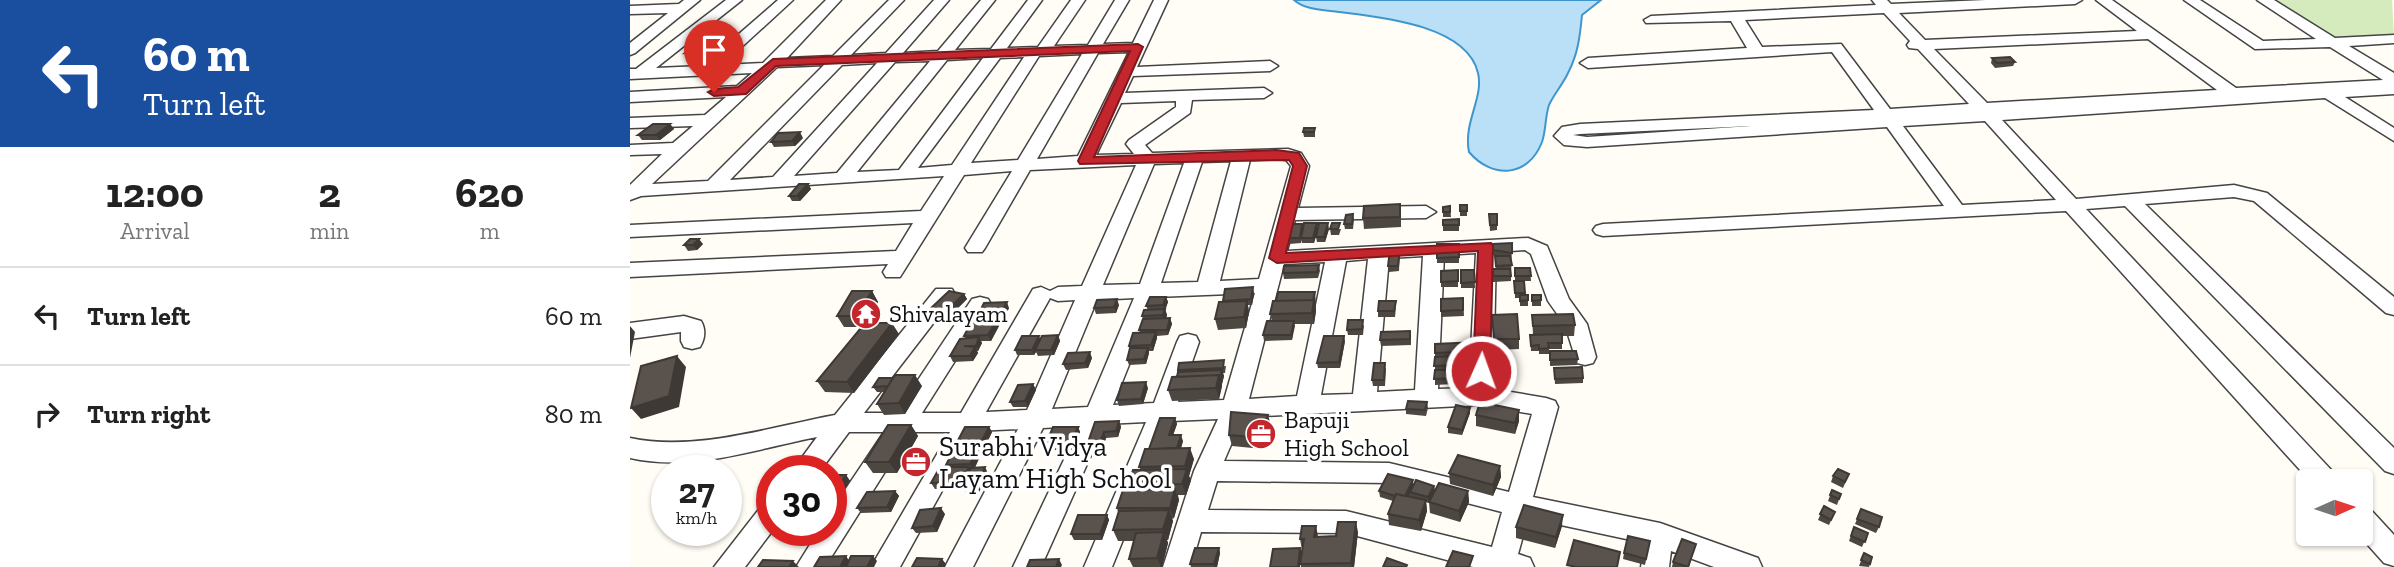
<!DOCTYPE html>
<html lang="en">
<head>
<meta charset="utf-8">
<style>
  body { margin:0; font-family:"Zilla Slab",serif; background:#f2f2f2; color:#222; height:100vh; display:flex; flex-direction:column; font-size:26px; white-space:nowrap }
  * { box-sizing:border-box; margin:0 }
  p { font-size:23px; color:#767676 }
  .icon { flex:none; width:38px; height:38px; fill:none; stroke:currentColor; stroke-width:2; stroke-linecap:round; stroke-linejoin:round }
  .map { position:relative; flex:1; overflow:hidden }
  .panel { display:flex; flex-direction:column; background:#fff; width:630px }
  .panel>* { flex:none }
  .hud { background:#1a4fa0; color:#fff; overflow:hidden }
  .needle { width:46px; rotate:87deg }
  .controls { position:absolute; left:1666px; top:469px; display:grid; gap:14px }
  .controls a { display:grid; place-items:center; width:77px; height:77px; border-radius:7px; background:#fff; box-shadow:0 2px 5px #0004; font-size:35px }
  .speed { position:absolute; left:21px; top:455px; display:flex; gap:14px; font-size:35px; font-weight:700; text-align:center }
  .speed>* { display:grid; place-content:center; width:91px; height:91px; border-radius:50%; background:#fff; box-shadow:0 2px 5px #0004; line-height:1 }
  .speed small { font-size:18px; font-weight:400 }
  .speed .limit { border:10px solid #d22; background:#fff; color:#111 }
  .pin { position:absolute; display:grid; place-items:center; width:60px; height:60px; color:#fff; margin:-72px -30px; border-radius:50% 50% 50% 0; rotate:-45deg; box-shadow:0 0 7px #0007 }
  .pin .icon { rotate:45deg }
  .me { position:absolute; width:77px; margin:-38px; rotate:2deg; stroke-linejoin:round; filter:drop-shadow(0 0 5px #0008) }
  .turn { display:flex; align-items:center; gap:24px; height:147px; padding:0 28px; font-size:32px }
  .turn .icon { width:91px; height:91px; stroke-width:2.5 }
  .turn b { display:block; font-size:49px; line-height:60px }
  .eta { display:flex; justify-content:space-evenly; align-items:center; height:119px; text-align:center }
  .eta b { font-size:42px; font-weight:700; line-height:49px }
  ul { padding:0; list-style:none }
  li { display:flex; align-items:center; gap:21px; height:98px; padding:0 28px; border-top:2px solid #e0e0e0 }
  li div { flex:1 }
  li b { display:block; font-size:26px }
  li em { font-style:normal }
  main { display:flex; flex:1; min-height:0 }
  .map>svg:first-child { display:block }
  .green { fill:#d5ebbd }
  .water { fill:#b9e0f7; stroke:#3f96cf; stroke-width:2 }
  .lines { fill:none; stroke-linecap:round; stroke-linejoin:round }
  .minor-casing { stroke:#444; stroke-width:3 }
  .minor { fill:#fff; fill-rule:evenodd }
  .wall { fill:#4d4742 }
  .shaded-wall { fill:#3f3936 }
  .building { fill:#5a524d; stroke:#3f3936; stroke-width:2 }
  .route { fill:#c4262e; stroke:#7f191e; stroke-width:2 }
  .labels { text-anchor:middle; stroke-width:7; stroke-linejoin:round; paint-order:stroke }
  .poi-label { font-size:24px; fill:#111; stroke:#fff; text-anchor:start }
  .near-poi-label { font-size:28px; fill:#111; stroke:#fff; text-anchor:start }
</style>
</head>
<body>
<main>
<section class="panel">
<div class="hud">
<div class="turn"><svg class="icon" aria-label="left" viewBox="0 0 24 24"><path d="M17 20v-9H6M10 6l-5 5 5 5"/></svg><div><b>60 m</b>Turn left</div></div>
</div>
<div class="eta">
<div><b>12:00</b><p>Arrival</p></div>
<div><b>2</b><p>min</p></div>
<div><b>620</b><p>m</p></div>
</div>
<ul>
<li><svg class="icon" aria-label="left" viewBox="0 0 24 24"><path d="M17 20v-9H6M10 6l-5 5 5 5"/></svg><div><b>Turn left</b></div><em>60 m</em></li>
<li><svg class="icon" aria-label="right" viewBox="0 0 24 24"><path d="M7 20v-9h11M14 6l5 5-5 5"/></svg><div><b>Turn right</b></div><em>80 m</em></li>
</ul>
</section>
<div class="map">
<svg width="1764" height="567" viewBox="0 0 1764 567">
  <rect width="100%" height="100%" fill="#fffdf5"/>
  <path class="green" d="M1637 0H1762L1764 36 1703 40Z"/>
  <path class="water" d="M664 0H971L952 15C950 36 948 54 938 73 933 84 924 94 919 105 915 117 916 131 912 142 898 178 862 179 839 152 833 122 854 98 848 73 837 25 750 17 709 12 694 10 675 10 664 0Z"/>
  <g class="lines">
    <g class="minor-casing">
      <path id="minor" d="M54 0H70L5 53 0 55V43L38 13 0 14V6L49 4Z
        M96 0H112L26 68 72 66 148 0H163L92 65 133 63 196 0H211L157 58 203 56 259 0H274L221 55 256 53 304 0H319L273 53 308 51 351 0H365L325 50 361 49 398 0H412L377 48 408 47 441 0H455L424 46 458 45 485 0H499L473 44 503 43 524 0H538L507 67 640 61 648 66 640 71 503 76 495 93 634 88 642 93 634 98 562 100 560 113 515 145 522 153 658 149 671 153 679 166 668 208 796 206 806 212 796 218 665 220 657 251 898 238 917 246 939 299 957 324 966 357 963 363 955 365 947 363 935 325 918 301 901 254 895 250 866 252 863 389 916 398 925 401 928 407 903 497 1030 523 1128 558 1132 567H1084L1041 551 1039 567H1011L1015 543 898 518 888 554 900 558 904 567H843L716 533 571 532 561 567H533L564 471 588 419 541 421 482 567H454L516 422 475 424 411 567H383L450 426 413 428 343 567H315L388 429 345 431 270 567H241L320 432H280L195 567H166L189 530H201V511L254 432H219L190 471H162L187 437C126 449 62 472 0 458V438C65 452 140 427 205 415L306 289H322L325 294 322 299 234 413H266L342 299 350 297 358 299 361 304 292 413H331L403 289 411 287 420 291 428 287 452 286 506 165 400 170 355 248 352 252H338L335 248 382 171 334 175 270 277H256L253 272 258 264 0 277V263L266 251 283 223 0 237V225L291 211 314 176 11 196 0 200V185L32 154 0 155V145L43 143 63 126 0 128V118L75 115 96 97 0 102V92L107 86 122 73 0 79V69H6ZM499 52 448 156 407 159 468 53ZM452 54 388 160 341 163 409 56ZM394 57 322 165 288 168 370 58ZM353 58 269 170 227 172 317 60ZM300 61 207 173 164 176 265 62ZM247 63 143 177 100 180 212 65ZM194 65 78 181 22 184 147 67ZM546 101V107L499 140 496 144 504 154 466 155 491 103ZM646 159 656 160 661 166 629 279 590 281 620 160ZM601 161 568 282 531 283 572 162ZM554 163 510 284 473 285 524 164ZM846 253 839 388 808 389 814 255ZM793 256 785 390 747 392 759 258ZM738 259 723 394 691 395 716 261ZM695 262 667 396 619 399 654 264ZM625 293 594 400 548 402 569 342 566 336 558 334 550 336 547 342 524 403 483 405 526 297ZM420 298 428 301 445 300 397 410 356 412ZM504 298 458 407 422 409 467 300ZM851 405 902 414 879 492 759 463 594 461 613 417ZM587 481 759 483 872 512 862 547 716 511 578 510Z
        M1242 0H1257L1261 4 1356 0H1452L1445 4 1269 13 1295 40 1507 31 1466 0H1482L1606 88 1753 80 1700 47 1625 49 1554 0H1570L1633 41 1686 39 1627 0H1644L1705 38 1764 35V43L1719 46 1764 73V94L1715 97 1764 128V141L1695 98 1372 120 1446 199 1604 185 1637 193 1764 297V315L1756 313 1624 201 1604 197 1515 204 1764 448V474L1755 471 1495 206 1456 209 1705 474 1709 481H1680L1436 211 973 236 966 234 963 230 966 226 973 224 1314 206 1257 127 957 147 934 145 924 136 932 127 950 124 1244 110 1202 52 958 68 950 63 958 58 1117 48 1101 21 1016 23 1014 20 1021 16 1246 5ZM1254 13 1280 41 1277 45 1279 48 1288 49 1339 104 1260 109 1211 44 1132 47 1115 20ZM1518 39 1587 90 1357 103 1304 49ZM1355 121 1426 200 1332 205 1273 126ZM1121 126 957 137 943 135 950 134Z
        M54 316 71 321C76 329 75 339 70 347L62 349 54 347 51 341V332L0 339V323Z
        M142 501 143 530 115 567H84L133 504Z
        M1731 507 1741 510 1764 535V566L1754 563 1728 534H1731Z"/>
    </g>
    <use href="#minor" class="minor"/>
  </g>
  <path class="wall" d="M87 50 78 57H58L55 53Z
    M1362 58 1385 62 1383 66 1365 68 1361 63Z
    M40 124 44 129 30 140H12L8 135Z
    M685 128V137H674L673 132Z
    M173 138 165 146 144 147 141 142Z
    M178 184 181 189 170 201H162L159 196Z
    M830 205H837V216H830Z
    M820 206 821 217H813V207Z
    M723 214 724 220 723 229H715L714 224Z
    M771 214V227L734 229 733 218Z
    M859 214H867V230L860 231Z
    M829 219V231H813V220Z
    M687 223V228L699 229 695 242H687L686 237 684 243H672L671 240V243L659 244 658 238 672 224 673 229Z
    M700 229H711L709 235H701Z
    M882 243 881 281 863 282V269H866L865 256H869L863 255V250Z
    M73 244 67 250 58 251 54 245Z
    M829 244V263H807V258Z
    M770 249 769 271 759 272 758 266Z
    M689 265 690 271 688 278 654 279 653 273Z
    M885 268H900L901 281H894L895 295H898V306H890V298H885Z
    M828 270V287H811V271Z
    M831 270H844L845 288H831Z
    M242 291 248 302 235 323 269 334 224 393 195 392 187 381 231 327H214L207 316Z
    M685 292 686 311 684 324H664L662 340 634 341 633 335 642 321 640 314 646 301Z
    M624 293 622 305H618L619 312 616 328 588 330 585 319 593 301Z
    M334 294 337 299 316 320 301 317 298 311Z
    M902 295H911V306H902Z
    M536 297 538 302 535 309 537 315 536 319 540 318 542 324 538 335 527 336V338L523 351H519V353L516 364 499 365 497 360 500 350 499 346 510 333 509 330 513 319 512 316 518 310 516 306Z
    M833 298 834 316 811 317V311Z
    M489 305 486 313 466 314 464 308Z
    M766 307 765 317H748V311Z
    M379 308 375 316 353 317 350 311Z
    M862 315 889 339V349L864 350Z
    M902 315 945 325 944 336H932V349H919V354H909V351H901L900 335H903Z
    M366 321 369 326 361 341H351L352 343 348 351H347L348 353 343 361 323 362 320 356 335 338 334 336Z
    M734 325 733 335H718L717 330Z
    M428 335 430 341 424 355 408 356 406 352 404 355H387L385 350 411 340Z
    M781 336V345L751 346 750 340Z
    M715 341 710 368H688L687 363Z
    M848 342V357L826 358V371H824V384L805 385V344Z
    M920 351 948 359 947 365 920 366Z
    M462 358 458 368 436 370 433 364Z
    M840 361 841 386H828V362Z
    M596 366 595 373H593L594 376 592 384V386L589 399 542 401 538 390 547 377 548 370Z
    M756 368 755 386H743L742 380Z
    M924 368 953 378V383L925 384Z
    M403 384 406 390 398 407H383L380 402Z
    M292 386 275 414 254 415 247 404 254 392H247L243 387Z
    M518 388 513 404 489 406 487 400Z
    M797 402 798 408 796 416 776 414V409Z
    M840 408V413L832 435 818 433V427Z
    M846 415 889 421 885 434 846 426Z
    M545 418 547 424 543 435 553 441 551 448 564 459 559 476 561 480 556 495H548L549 500 544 518 542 519 543 521 538 540H537L538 543 532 567H503L499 559 504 541H488L483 530 488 512 487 508 500 490 498 485 511 470 509 467 519 449Z
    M489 421 491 427 488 437 476 438 470 456H458L455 451 465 422Z
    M281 425 288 436 267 473H243L235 462Z
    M641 426 633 449 602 446 599 435Z
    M359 427 362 432 354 449H349L351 454 345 467 358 473 349 492H336L334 488 305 489 301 483 317 467 316 465 329 449 326 444Z
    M448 427 450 432 443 450H419L416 444Z
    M870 466 871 477 863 496 820 484 819 473Z
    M1219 474 1213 488 1201 482 1203 476Z
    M216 475 220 481 212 493 201 494V480Z
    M783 486H804L805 491H838L839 502 830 522 800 513 799 502 802 497 799 503 796 502 797 511 791 531 759 525 758 514 763 501 750 497 749 491Z
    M1202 490 1211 494 1207 505 1198 501Z
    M265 491 269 496 261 512 231 513 227 508Z
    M1194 506 1205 512 1199 525 1188 520Z
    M1231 509 1249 527 1246 533 1225 524Z
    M315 514 307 532 286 533 282 528Z
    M477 515 479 520 472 540H444L441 534Z
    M932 526 925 548 886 538V527Z
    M1224 527 1238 533 1232 547 1219 541Z
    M728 532 724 567H671L670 548 672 554V550L670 539 706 536Z
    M1020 541 1015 565 993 559 994 553Z
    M1066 544 1059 567H1042L1043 562Z
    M589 548 590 553 587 567H561L560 564Z
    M1234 553 1242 557 1239 567 1229 566Z"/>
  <path class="shaded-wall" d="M84 45 87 50 78 57 75 52Z
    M40 124 44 129 30 140 26 135Z
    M170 132 173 138 165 146 162 141Z
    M178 184 181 189 170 201 167 196Z
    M687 223V228L684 243 683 238Z
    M698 223 699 229 695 242 694 237Z
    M69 239 73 244 67 250 63 245Z
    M623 287 624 293 622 305 621 299Z
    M242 291 248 302 233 327 226 316Z
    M685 292 686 311 684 324 682 313Z
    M334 294 337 299 316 320 313 314Z
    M536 297 538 302 535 311 533 305Z
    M487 299 489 305 486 313 484 307Z
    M617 301 619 312 616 328 614 317Z
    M377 302 379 308 375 316 372 311Z
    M535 309 537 315 535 321 533 315Z
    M540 318 542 324 538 335 537 330Z
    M366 321 369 326 361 341 358 335Z
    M664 321 665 326 662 340 661 335Z
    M262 323 269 334 224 393 217 382Z
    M0 326 5 332 0 358Z
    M526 332 527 338 523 351 521 345Z
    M428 335 430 341 424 355 421 350Z
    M409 336 411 341 405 350 406 352 404 355 402 350Z
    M714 336 715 341 710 368 709 362Z
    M349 337 352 343 348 351 346 346Z
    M345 347 348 353 343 361 340 356Z
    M518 348 519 353 516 364 514 359Z
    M460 352 462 358 458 368 455 363Z
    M47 356 56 367 49 407 11 419 1 408Z
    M592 370 594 376 592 384 590 379Z
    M285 375 292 386 275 414 269 403Z
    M589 375 592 386 589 399 586 388Z
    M516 382 518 388 513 404 511 399Z
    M403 384 406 390 398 407 395 401Z
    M840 408V413L832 435V430Z
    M889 410V421L885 434V423Z
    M638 415 641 426 633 449 630 438Z
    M545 418 547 424 541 441 539 435Z
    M489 421 491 427 488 437 486 431Z
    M281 425 288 436 267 473 259 462Z
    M359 427 362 432 354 449 350 444Z
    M448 427 450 432 443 450 440 444Z
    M474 432 476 438 470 456 467 450Z
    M551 435 553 441 549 455 547 450Z
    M348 448 351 454 344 470 340 464Z
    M560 448 564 459 559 476 561 480 556 495 552 484 556 470 555 466Z
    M870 466 871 477 863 496V485Z
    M339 467 342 472 334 486 331 482Z
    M355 467 358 473 349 492 346 486Z
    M216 475 220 481 212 493 208 488Z
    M783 480V486L775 504 774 498Z
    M804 486 805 492 799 503 798 497Z
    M545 489 549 500 544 518 540 508Z
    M265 491 269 496 261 512 257 507Z
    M838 491 839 502 830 522 829 511Z
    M796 500 797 511 791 531 789 520Z
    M311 508 315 514 307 532 303 526Z
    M539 510 543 521 538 540 533 529Z
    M477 515 479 520 472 540 470 534Z
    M933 515 932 526 925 548 926 537Z
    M726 522 728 532 724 567H722L721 563Z
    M686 526 688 536 684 537Z
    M534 532 538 543 532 567H531L527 558Z
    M589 548 590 553 587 567H585L584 564Z
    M670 548 672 554 670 567H668Z
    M216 556 220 562 217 567H210Z
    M243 556 247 561 244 567H237Z
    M312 559 316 564 315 567H308Z
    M429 559 432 565 431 567H426Z
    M163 561 169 567H159Z"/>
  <path class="building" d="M84 45 75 52 55 53 64 46Z
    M1380 57 1385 62 1367 63 1362 58Z
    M23 124H40L26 135H8Z
    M674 128H685L684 132H673Z
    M170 132 162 141 141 142 148 133Z
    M169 184H178L167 196H159Z
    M770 204V217L733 218 734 206Z
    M830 205H837V211H830Z
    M820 206V212H813V207Z
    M723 214 722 224H714L716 215Z
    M859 214H867V225H860Z
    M829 219V225H813V220Z
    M674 223H687L683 238H671Z
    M689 223H698L694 237H686Z
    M702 223H710L708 229H700Z
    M660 224H672L670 238H658Z
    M60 239H69L63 245H54Z
    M882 243V253L863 250V244Z
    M807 244H829V257L807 258Z
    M770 249 768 266H758L760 250Z
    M865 256H880L882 265 866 266Z
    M689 265 687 272 653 273 654 266Z
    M885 268H900L901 276H885Z
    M863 269H880L881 276H863Z
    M828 270V281L811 282V271Z
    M831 270H844L845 282 831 283Z
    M884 281H894L895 293H885Z
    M623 287 621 299 593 301 595 289Z
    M222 291H242L226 316H207Z
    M319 291 334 294 313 314 298 311Z
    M648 292H685L683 300 646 301Z
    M890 295H898V300L890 301Z
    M902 295H911V300L902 301Z
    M520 297H536L533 305 516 306Z
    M833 298V310L811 311V299Z
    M487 299 484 307 464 308 467 300Z
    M684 300 682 313 640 314 643 301Z
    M617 301 614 317 585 319 589 302Z
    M749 301H766L764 311H748Z
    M377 302 372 311H350L354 303Z
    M535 309 533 315 512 316 514 310Z
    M887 314 889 339H864L862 315Z
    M943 314 945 325 903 326 902 315Z
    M540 318 537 330H509L513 319Z
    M718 320H733L732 329 717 330Z
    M342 321H366L358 335 334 336Z
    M637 321H664L661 335H633Z
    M235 323H262L217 382 187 381Z
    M780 331V339L750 340 751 332Z
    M526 332 521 345 499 346 503 333Z
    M932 334V343H918L919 348 909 349V345L901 346 900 335Z
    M428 335 421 350H405L412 336Z
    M392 336H409L402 350H385Z
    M694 336H714L709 362 687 363Z
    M349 337 346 346H334L345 347 340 356H320L330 339Z
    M848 342V351L805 353V344Z
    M500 348H518L514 359 497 360Z
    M920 351H946L948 359 920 360Z
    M460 352 455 363 433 364 438 353Z
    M47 356 39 396 1 408 11 366Z
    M826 356V365L804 366 805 357Z
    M594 360 593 368 548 370 549 363Z
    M840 361V380L827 381 828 362Z
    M744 363H755L754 380H742Z
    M952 367 953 378 925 379 924 368Z
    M592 370 590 379 589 375 547 377 548 372Z
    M805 370H824V378L804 379Z
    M265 375H285L269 403 247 404Z
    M589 375 586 388 538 390 542 377Z
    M249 378H263L258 386 243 387Z
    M516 382 511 399 487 400 492 383Z
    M403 384 395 401 380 402 388 385Z
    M778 401 797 402 795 410 776 409Z
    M850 402 889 410 885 423 846 415Z
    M826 405 840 408 832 430 818 427Z
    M601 412 638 415 630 438 599 435Z
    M530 418H545L539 435H551L547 448 519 449Z
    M489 421 486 431 474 432 467 450 455 451 465 422Z
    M258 425H281L259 462H235Z
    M335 427H359L350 444H326Z
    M423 427H448L440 444H416Z
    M348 448 340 464 316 465 324 449Z
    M560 448 555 466 509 467 515 449Z
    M828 455 870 466 863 485 819 473Z
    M310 467H339L331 482 301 483Z
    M355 467 346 486H333L341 468Z
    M557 469 552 484 498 485 503 470Z
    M1208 469 1219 474 1215 482 1203 476Z
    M758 474 783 480 775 496 766 494 765 496 749 491Z
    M204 475H216L208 488H201V480Z
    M786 480 804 486 798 497 780 492Z
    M809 483 838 491 829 511 799 502Z
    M545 489 540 508H487L493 490Z
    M1202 490 1211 494 1209 499 1200 495Z
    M265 491 257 507 227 508 237 492Z
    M766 494 796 500 789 520 758 514Z
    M894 505 933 515 926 537 886 527Z
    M1194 506 1205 512 1201 520 1190 514Z
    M311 508 303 526 282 528 290 510Z
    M1231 509 1252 517 1249 527 1227 519Z
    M539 510 533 529 483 530 489 511Z
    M448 515H477L470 534H441Z
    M708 522H726L721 563 670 564 674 539H670L672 526H686L684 537 706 536Z
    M1224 527 1238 533 1235 542 1221 536Z
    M534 532 527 558 499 559 506 533Z
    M998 536 1020 541 1016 559 994 553Z
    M1052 539 1066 544 1058 567 1043 562Z
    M944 540 990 552 987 567H946L937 565Z
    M565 548H589L584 564H560Z
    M670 548 668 567H640L643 549Z
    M823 551 843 556 839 567H816Z
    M1234 553 1242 557 1240 564 1231 560Z
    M216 556 210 567H184L190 557Z
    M221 556H243L237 567H216Z
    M287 558 312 559 308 567H282Z
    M757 558 777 565 776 567H753Z
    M429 559 426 567H397L400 560Z
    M133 560 163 561 159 567H128Z"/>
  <path class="route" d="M508 44 513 47 464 157 646 150 669 153 677 166 656 253 861 243 863 246 860 371 858 375H845L843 371 848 251 647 263 639 258 663 166 659 160 450 164 448 161 500 51 146 66 116 94 84 96 78 92 84 89 108 87 143 59Z"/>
  <defs>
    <g id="temple-disc" transform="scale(1.575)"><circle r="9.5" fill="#c4262e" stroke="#fff"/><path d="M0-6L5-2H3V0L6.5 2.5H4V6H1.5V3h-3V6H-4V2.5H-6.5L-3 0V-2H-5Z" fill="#fff"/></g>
    <g id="office-disc" transform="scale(1.575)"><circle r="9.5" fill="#c4262e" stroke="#fff"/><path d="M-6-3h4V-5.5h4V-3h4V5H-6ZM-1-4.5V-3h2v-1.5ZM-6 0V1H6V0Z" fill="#fff"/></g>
  </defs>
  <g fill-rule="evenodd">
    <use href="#temple-disc" x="236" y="314"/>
    <use href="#office-disc" x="631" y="434"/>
    <use href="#office-disc" x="286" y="462"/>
  </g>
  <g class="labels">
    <g class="poi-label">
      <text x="259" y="322">Shivalayam</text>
      <text x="654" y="428">Bapuji<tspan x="654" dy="28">High School</tspan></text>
    </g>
    <g class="near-poi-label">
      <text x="309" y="456">Surabhi Vidya<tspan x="309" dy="32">Layam High School</tspan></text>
    </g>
  </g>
</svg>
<div class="controls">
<a><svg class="needle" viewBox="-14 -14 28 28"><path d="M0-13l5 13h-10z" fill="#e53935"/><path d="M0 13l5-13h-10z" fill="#767676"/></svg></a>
</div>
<div class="speed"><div>27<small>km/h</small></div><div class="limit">30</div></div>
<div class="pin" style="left:84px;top:92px;background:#d93025"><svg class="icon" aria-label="arrive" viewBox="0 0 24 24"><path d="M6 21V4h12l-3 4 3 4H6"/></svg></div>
<svg class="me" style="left:851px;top:371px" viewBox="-20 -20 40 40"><circle r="17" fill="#c4262e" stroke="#fff" stroke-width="3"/><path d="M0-11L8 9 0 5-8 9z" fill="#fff"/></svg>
</div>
</main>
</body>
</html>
